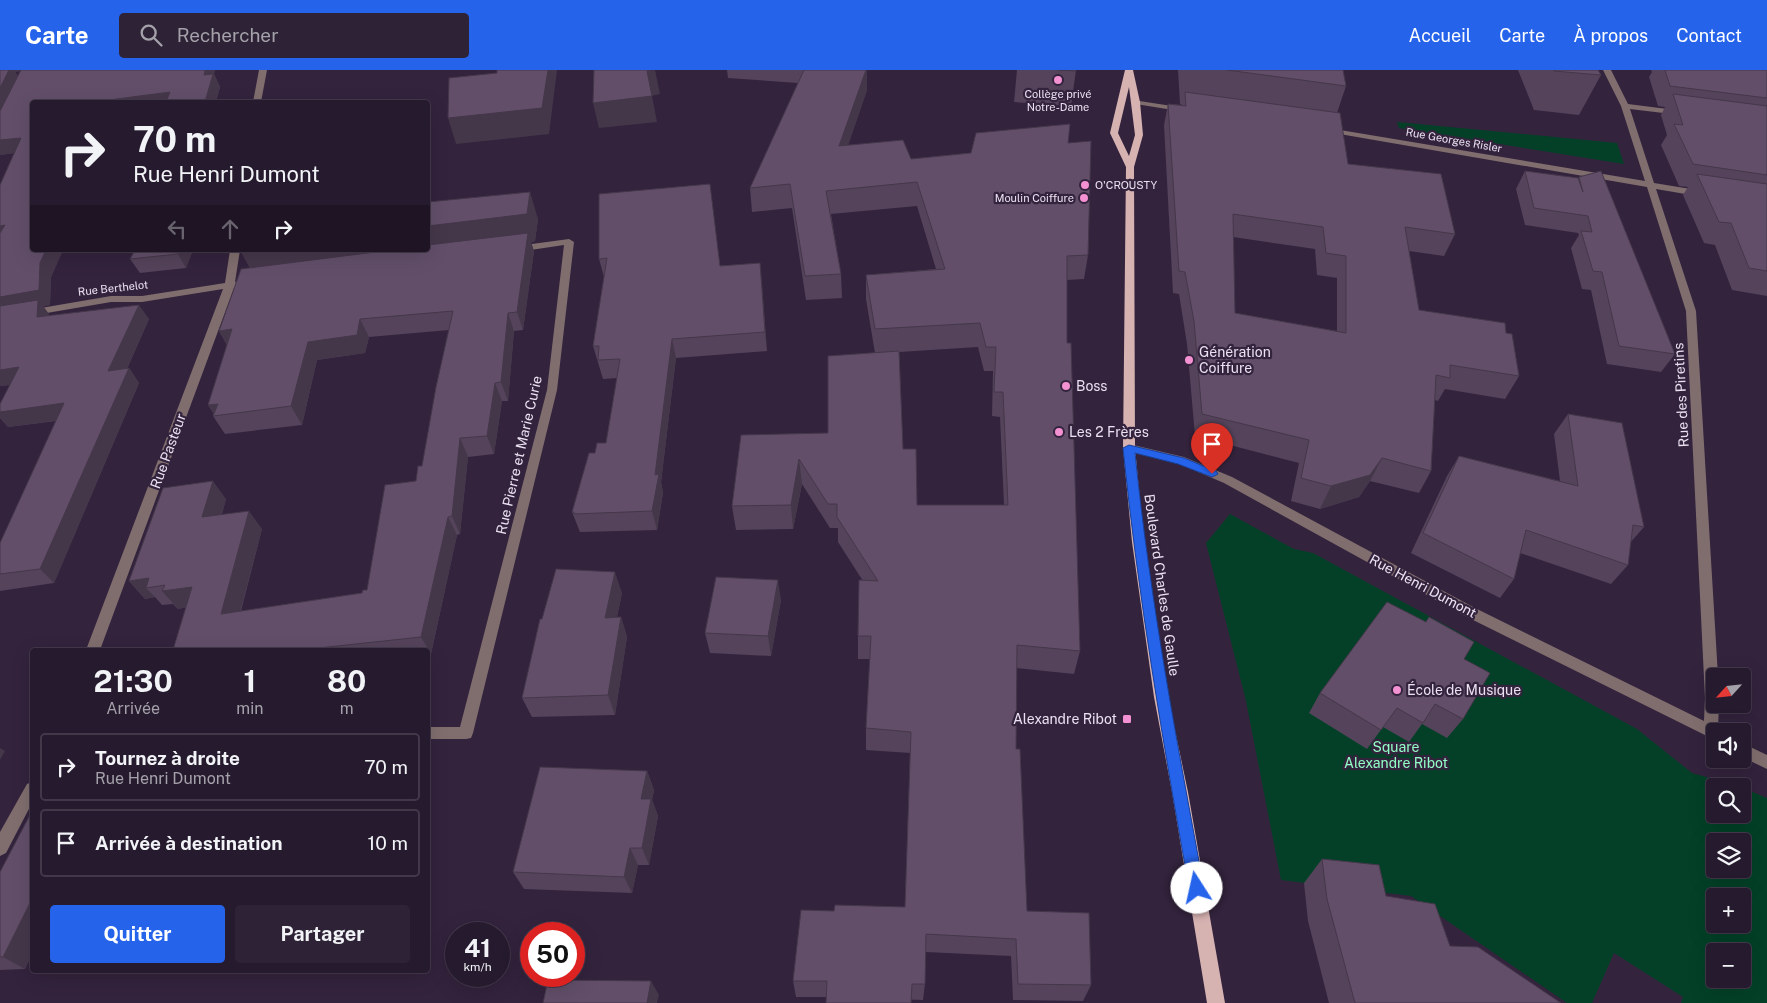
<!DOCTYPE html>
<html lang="fr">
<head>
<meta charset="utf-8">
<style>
  body { margin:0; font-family:"Public Sans",sans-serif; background:#2e2336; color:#f1f3f6; height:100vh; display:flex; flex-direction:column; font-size:19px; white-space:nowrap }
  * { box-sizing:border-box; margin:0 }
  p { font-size:16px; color:#a4a1aa }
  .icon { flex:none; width:28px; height:28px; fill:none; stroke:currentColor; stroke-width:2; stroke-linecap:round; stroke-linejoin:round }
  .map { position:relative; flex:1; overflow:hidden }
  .sheet { position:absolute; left:30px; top:578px; width:400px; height:325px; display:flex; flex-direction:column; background:#261a2e; border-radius:5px; box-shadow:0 5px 20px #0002,0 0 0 1px #42384a }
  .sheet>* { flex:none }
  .banner { position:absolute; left:30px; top:30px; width:400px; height:152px; border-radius:5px; box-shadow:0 5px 20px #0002,0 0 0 1px #42384a; background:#261a2e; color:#f1f3f6; overflow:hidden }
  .needle { width:32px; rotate:243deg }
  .buttons { position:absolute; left:1706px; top:598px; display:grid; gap:10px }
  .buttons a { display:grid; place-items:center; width:45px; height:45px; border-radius:5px; background:#261a2e; box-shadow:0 5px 20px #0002,0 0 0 1px #42384a; font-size:25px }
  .speed { position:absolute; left:445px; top:852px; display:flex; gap:10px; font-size:25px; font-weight:700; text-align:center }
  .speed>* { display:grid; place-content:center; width:65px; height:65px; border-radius:50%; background:#261a2e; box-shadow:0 5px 20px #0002,0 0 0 1px #42384a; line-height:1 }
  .speed small { font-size:12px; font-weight:400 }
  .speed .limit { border:8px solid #d22; background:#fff; color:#111 }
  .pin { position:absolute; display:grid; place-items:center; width:42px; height:42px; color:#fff; margin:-51px -21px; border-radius:50% 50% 50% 0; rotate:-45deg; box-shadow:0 0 5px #0007 }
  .pin .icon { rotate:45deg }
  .me { position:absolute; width:55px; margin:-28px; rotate:350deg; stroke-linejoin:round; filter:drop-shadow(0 0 4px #0008) }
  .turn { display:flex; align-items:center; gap:18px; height:105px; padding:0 20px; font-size:22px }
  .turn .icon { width:65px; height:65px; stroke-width:2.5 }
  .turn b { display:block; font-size:35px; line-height:42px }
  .lanes { display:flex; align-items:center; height:48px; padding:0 20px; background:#0003; justify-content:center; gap:25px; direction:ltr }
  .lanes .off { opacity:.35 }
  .eta { display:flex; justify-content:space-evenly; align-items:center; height:85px; text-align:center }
  .eta b { font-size:30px; font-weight:700; line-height:35px }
  .action { display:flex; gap:10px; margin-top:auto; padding:10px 20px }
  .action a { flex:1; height:58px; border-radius:5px; background:#2563eb; color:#fff; font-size:20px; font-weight:700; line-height:58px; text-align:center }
  .action a+a { background:#2e2336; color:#f1f3f6 }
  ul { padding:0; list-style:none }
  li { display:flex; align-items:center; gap:15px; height:68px; margin:0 10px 8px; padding:0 10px; border:2px solid #42384a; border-radius:5px }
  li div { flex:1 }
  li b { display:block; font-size:19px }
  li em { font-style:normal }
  header { display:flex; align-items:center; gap:30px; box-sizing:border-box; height:70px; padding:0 25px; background:#2563eb; color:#fff }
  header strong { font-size:24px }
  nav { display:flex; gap:28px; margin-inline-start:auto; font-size:18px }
  .search { width:350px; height:45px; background:#2e2336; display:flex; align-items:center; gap:12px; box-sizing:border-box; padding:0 18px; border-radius:5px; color:#a4a1aa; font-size:19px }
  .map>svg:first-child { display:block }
  .green { fill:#034027; fill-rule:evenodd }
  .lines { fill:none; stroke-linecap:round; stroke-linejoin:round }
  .minor { fill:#806e6e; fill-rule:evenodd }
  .major { fill:#d6b2b1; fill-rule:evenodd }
  .wall { fill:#54435a; fill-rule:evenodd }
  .shaded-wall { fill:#45374a }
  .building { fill:#624e69; stroke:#45374a; fill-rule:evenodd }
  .route { fill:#2563eb; stroke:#184099 }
  .poi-dot { fill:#f491d3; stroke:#33233d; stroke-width:2 }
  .labels { text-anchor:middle; stroke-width:4.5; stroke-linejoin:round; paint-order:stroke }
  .far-poi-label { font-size:11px; fill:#ebe1f2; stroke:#33233d }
  .far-street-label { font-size:11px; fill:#ebe1f2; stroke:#33233d }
  .poi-label { font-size:14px; fill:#ebe1f2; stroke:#33233d; text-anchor:start }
  .street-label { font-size:14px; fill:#ebe1f2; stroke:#33233d }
  .park-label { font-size:14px; fill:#92fec5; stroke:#33233d }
</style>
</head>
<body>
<header>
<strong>Carte</strong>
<div class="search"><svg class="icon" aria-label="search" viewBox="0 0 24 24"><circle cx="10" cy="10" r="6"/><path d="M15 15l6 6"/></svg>Rechercher</div>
<nav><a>Accueil</a><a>Carte</a><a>À propos</a><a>Contact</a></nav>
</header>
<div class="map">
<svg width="1767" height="933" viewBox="0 0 1767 933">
  <rect width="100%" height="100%" fill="#33233d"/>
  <path class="green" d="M1397 52 1617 73 1624 94 1399 58Z
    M1230 444 1294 479 1313 483 1637 659 1692 703 1738 716H1715V744H1742L1743 718 1767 728V933H1681L1683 927 1614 883 1592 933H1567L1411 826 1281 810 1246 631 1206 473ZM1715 771H1742V799H1715ZM1715 826H1742V854H1715ZM1715 881H1742V909H1715Z"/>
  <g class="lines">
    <path class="minor" d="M259 0H267L261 32H253Z
      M1603 0H1611L1628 34 1683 41V45H1680L1630 39 1654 113 1703 121 1707 124 1703 127 1656 119 1696 241 1718 606H1715V634H1719L1718 659 1721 661H1715V670L1465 546 1224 413 1177 393 1129 382 1123 378 1129 374 1184 387 1232 407 1475 538 1704 651 1705 628 1686 241 1647 117 1328 62 1324 60 1328 58 1645 111 1621 36Z
      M1133 30 1185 38 1189 40 1185 42 1136 34H1133Z
      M569 169 574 172 557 320 473 663 471 668 466 669H428V657H460L547 320 564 175 517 182 512 179 517 176Z
      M230 180H240L235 212 252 209 257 212 255 214 234 218 100 580H86L223 219 142 232H111L0 251V245L111 226H142L225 213Z
      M1742 673 1767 685V699L1742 687Z
      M32 712V733L6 783 0 786V762L27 714Z"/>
    <path class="major" d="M1125 0H1133L1140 32 1143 65 1134 97 1135 378 1144 472 1168 627 1188 722 1225 933H1207L1172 722 1154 627 1132 472 1123 378 1126 97 1110 63ZM1129 17 1135 65 1129 86 1118 63Z"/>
  </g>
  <path class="wall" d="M0 0H215L214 4 220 17 216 32H32V180H66H63L51 207 50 235 43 236 49 245 149 249 127 299 129 298 139 313 54 513 0 521V473L56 351 8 357 0 348V334L10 315 0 316V115L14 83 0 85ZM19 1H20L18 6 15 2Z
    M727 0H867V20L848 75 911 89 1068 73 1088 185 1084 209 1067 210V273L1080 581 1074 604 1016 598V679L1027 841 1091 915 1083 931 1013 930 1011 886 925 882V914L923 930 826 927H796L793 911 834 841 905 837 910 683 866 680V658L870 589H858V566L863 511 838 472V458H830L802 414 793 459 736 460 732 436 828 363 875 283 866 229V205L936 199 917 136 831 144 841 204 842 228 806 230 792 138 752 142 750 118 798 13 728 8ZM978 277 984 301H993L992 346 1000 347 1004 435H917L903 379 899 282Z
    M1017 0H1076L1071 36 1014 32Z
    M1178 0H1343L1346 16 1337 43 1348 94 1455 164 1444 186 1409 181 1419 240 1506 263 1519 306 1505 329 1445 319 1438 331 1435 330 1431 401 1419 423 1370 411 1359 427 1320 439 1291 431 1299 393 1195 366 1187 274 1179 224 1173 223 1164 55 1168 34 1182 35 1180 34ZM1233 167 1315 179 1317 205 1337 208V261L1235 243Z
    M1518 0H1598L1601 5 1579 45 1534 40Z
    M1651 0H1767V226L1732 220 1715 175 1704 173 1683 125 1688 117 1679 116 1661 75 1667 65 1661 45 1665 37 1658 36 1649 7 1652 2Z
    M1525 101 1578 109 1579 107 1675 284 1661 302 1607 294 1591 220 1582 219 1571 178 1579 165 1578 163 1525 155 1516 119Z
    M599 124 721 196 760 193 767 281 676 288 661 412 663 423 657 460 580 462 572 442 595 383 606 373 617 308 603 309 593 276 604 207 599 189Z
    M538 149 535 171 531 172 534 181 523 260 514 261 508 331H502L494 384 468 387 460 464 457 465 431 584 428 585V580H173L186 537 178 539 173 534 162 535 155 527 145 529 129 511 226 429 222 444 262 459 241 541 362 523 367 520 422 396 449 260 369 267 365 283 317 290 302 355 225 364 213 346 214 344 208 335 227 275 219 261 250 198 240 180H428Z
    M193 180 186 198 140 203 130 189Z
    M1568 344 1644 457 1630 473 1628 495 1611 514 1520 483 1514 509 1500 528 1411 483 1447 406 1459 386 1560 411 1554 364Z
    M622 523 617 547H621L627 567 615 645 532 647 522 628 542 549Z
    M781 530 771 586 710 583 705 563Z
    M1464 589 1463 649 1447 668 1422 654 1409 672 1383 657 1367 679 1309 643 1320 623Z
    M647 701 654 720 652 730 658 746 649 795H638L632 823 524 819 513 802Z
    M32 741V884L25 899 0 900V802Z
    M1322 789 1386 826 1450 876 1561 933H1329L1308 851 1304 813Z"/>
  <path class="shaded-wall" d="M0 0H26L15 2 20 9 0 49Z
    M205 0H215L214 4 220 17 216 32H205L204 5Z
    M548 0H557L549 64 456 74 448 48Z
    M655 0 660 24 651 26 647 1Z
    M866 0H867V20L840 99 839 76Z
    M170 22 175 32H94Z
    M652 26 657 52 599 58 593 33Z
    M21 68 31 81 0 85V70Z
    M530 122 538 149 535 171 531 172 534 181 523 260 517 242 255 207 240 180H428V156Z
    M5 155 0 171V156Z
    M46 180H66H63L51 207 50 235 43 236 49 244 48 261 0 244V227L40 193Z
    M179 180H193L186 198 178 184Z
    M760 193 762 212 767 281 765 262Z
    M139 235 149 249 119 316 108 301Z
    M508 243 514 261 508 331 501 312Z
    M360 249 369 267 365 283 317 290 302 355 291 336 308 272Z
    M232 259 230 279 219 261Z
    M672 269 676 288 661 412 663 423 657 460 652 441 655 405Z
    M19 297 31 312 0 316V300Z
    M129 298 139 313 54 513 40 499Z
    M495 313 502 331 494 384 487 366Z
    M64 333 76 348 8 357 0 348V342Z
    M218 334 215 345 208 335Z
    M460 368 468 387 460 464 452 446Z
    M1382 388 1370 411 1359 427 1320 439 1331 416Z
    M799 389 802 414 793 459 791 435Z
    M213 411 226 429 216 465 202 447Z
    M249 441 262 459 235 561 221 544Z
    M448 447 457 465 431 584 421 567Z
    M615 502 622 523 612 568 605 548Z
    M149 508 146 518 155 527 145 529 129 511Z
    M778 510 781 530 771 586 768 566Z
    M192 517 207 534 178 539 162 521Z
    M621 547 627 567 615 645 608 625Z
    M0 678 5 681 0 690Z
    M647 701 654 720 652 730 658 746 649 795 642 778 641 729Z
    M630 778 638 795 632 823 624 807Z
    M32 829V884L25 899 3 887Z
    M651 911 659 925 657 933H647Z"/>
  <path class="building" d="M0 0H9L0 18Z
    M21 0H205L204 5 213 4 205 32H166L170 22 94 32H32V180H46L40 193 39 220 0 227V163L5 155 0 156V115L21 68 0 70V41Z
    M497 0H548L542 38 448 48 449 8 497 3Z
    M594 0H652L647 1 652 26 593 33Z
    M804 0H866L839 76 903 70 911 89 971 83 976 63 1070 54 1068 73 1091 71 1088 185 1067 186V273H1071L1080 581 1017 575 1016 679H1020L1027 841 1089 843 1091 915 1018 914 1016 869 926 864 925 914H912L911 933H826L827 911H793L801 840 834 841 835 835 905 837 911 662 866 658 871 566H858L859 510 878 511 837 447V434H828L799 389 791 435 732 436 741 365 828 363V286L899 281 903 379H916L917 435H1008L1003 322H994L996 277H986L980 253 875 259 866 205 945 199 917 112 826 121 841 204 805 206 790 114 750 118Z
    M1058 0H1076V1Z
    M1227 0H1343L1346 16Z
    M1554 0H1598L1601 5 1554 1Z
    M1665 0H1767V28L1670 16Z
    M1185 22 1340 43 1348 94 1441 104 1455 164 1405 157 1419 240 1505 253 1506 263 1512 264 1519 306 1450 295V308L1436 305 1431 401 1382 388 1370 405 1331 416 1301 408 1309 370 1202 344 1194 251 1185 202 1179 201 1168 34 1186 36ZM1233 144 1323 157 1326 183 1346 186V263L1235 243Z
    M1673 24 1767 36V105L1693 94 1674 54 1683 55Z
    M1525 101 1578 108 1583 122 1579 107 1601 101 1675 284 1619 276 1602 202 1593 201 1581 161 1592 162 1588 146 1534 138Z
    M1697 104 1767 114V201L1749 198 1731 153 1719 152Z
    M710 114 720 196 760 193 765 262 672 269 655 405 659 404 652 441 574 444V442H572L589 383H595L597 373H606L620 289 598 290 599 276H593L607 188 599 189V124Z
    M530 122 527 144 428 156V132Z
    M528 163 517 242 508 243 501 312 495 313 487 366 460 368 452 446 448 447 421 567 300 580H173L192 517 162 521 165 515 146 518 149 508 129 511 163 418 213 411 202 447 249 441 221 544 362 523 363 520H367L385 415 416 411 418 396H422L436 317 453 241 360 249 357 265 308 272 291 336 213 346 218 334 208 335 232 259 219 261 241 199 391 180H428V175Z
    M135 180H179L178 184 130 189Z
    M38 230 37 247 139 235 108 301 129 298 40 499 0 504V473L64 333 0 342V334L19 297 0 300V236Z
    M1568 344 1622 353 1644 457 1633 455 1628 495 1526 460 1514 509 1423 463 1459 386 1578 416Z
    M556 499 615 502 605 548 621 547 608 625 522 628 540 549H542Z
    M716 507 778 510 768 566 705 563Z
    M1387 532 1426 552 1429 547 1474 572 1464 589 1490 603 1463 649 1435 634 1423 653 1397 638 1381 660 1320 623Z
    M540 697 647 701 641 729H651L642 778H630L624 807 513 802Z
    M32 741V829L3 887H0V802Z
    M1322 789 1379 795 1386 826 1435 834 1450 876 1478 877 1561 933H1355L1327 829Z
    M548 910 651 911 647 933H543Z"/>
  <path class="route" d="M1129 375 1184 388 1216 401 1218 404 1212 407 1178 394 1135 383C1150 530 1177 673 1204 818L1202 823 1197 825 1192 823 1189 818C1163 672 1138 526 1123 378Z"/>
  <g class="poi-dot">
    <circle cx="1058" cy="10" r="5"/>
    <circle cx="1085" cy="115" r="5"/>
    <circle cx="1084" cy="128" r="5"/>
    <circle cx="1189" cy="290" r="5"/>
    <circle cx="1066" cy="316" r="5"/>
    <circle cx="1059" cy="362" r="5"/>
    <circle cx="1397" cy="620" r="5"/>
    <rect x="1122" y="644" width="10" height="10" rx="2.5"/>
  </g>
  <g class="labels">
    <g class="far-poi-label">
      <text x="1058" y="28">Collège privé<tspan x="1058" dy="13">Notre-Dame</tspan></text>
      <text x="1095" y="119" text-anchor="start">O'CROUSTY</text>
      <text x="1074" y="132" text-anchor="end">Moulin Coiffure</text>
    </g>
    <g class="far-street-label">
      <text transform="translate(1454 70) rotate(10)" y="4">Rue Georges Risler</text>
      <text transform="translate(113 218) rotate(-6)" y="4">Rue Berthelot</text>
    </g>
    <g class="poi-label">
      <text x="1199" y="287">Génération<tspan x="1199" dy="16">Coiffure</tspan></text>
      <text x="1076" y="321">Boss</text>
      <text x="1069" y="367">Les 2 Frères</text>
      <text x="1407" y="625">École de Musique</text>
      <text x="1117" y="654" text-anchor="end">Alexandre Ribot</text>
    </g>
    <g class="street-label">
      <text transform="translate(1681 325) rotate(-93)" y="5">Rue des Piretins</text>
      <text transform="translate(168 381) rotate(-70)" y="5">Rue Pasteur</text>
      <text transform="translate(519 385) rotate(-77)" y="5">Rue Pierre et Marie Curie</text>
      <text transform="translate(1162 515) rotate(82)" y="5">Boulevard Charles de Gaulle</text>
      <text transform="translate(1423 516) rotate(28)" y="5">Rue Henri Dumont</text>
    </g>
    <g class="park-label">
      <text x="1396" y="682">Square<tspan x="1396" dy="16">Alexandre Ribot</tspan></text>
    </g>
  </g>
</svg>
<div class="buttons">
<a><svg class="needle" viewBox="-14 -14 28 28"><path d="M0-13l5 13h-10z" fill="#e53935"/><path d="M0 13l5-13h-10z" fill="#a4a1aa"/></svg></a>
<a><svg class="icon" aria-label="sound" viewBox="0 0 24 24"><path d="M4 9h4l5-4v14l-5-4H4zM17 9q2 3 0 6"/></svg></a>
<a><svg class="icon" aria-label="search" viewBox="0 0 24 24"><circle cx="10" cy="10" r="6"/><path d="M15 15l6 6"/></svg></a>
<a><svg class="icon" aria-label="layers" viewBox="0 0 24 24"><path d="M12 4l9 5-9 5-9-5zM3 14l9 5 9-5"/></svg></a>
<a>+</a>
<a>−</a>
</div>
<div class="speed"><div>41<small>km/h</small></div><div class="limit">50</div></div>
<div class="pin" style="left:1212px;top:404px;background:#d93025"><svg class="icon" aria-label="arrive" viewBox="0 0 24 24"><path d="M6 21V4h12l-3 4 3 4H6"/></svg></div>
<svg class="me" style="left:1197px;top:818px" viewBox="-20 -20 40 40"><circle r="19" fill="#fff"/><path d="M0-13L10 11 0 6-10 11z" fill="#2563eb"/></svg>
<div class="banner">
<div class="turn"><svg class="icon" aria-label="right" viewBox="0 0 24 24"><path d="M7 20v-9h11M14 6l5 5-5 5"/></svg><div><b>70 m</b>Rue Henri Dumont</div></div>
<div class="lanes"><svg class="icon off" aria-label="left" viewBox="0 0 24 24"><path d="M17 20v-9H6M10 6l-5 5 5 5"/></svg><svg class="icon off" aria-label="ahead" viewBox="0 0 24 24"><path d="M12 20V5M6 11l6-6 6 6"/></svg><svg class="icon" aria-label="right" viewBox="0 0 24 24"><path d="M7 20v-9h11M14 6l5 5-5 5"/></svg></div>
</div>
<section class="sheet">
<div class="eta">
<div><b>21:30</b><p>Arrivée</p></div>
<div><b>1</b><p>min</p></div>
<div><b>80</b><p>m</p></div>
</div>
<ul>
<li><svg class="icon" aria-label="right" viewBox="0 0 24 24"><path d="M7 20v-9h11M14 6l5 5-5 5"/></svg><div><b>Tournez à droite</b><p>Rue Henri Dumont</p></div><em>70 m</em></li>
<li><svg class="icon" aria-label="arrive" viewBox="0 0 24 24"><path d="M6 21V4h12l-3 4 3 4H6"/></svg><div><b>Arrivée à destination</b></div><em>10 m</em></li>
</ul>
<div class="action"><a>Quitter</a><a>Partager</a></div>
</section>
</div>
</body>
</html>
